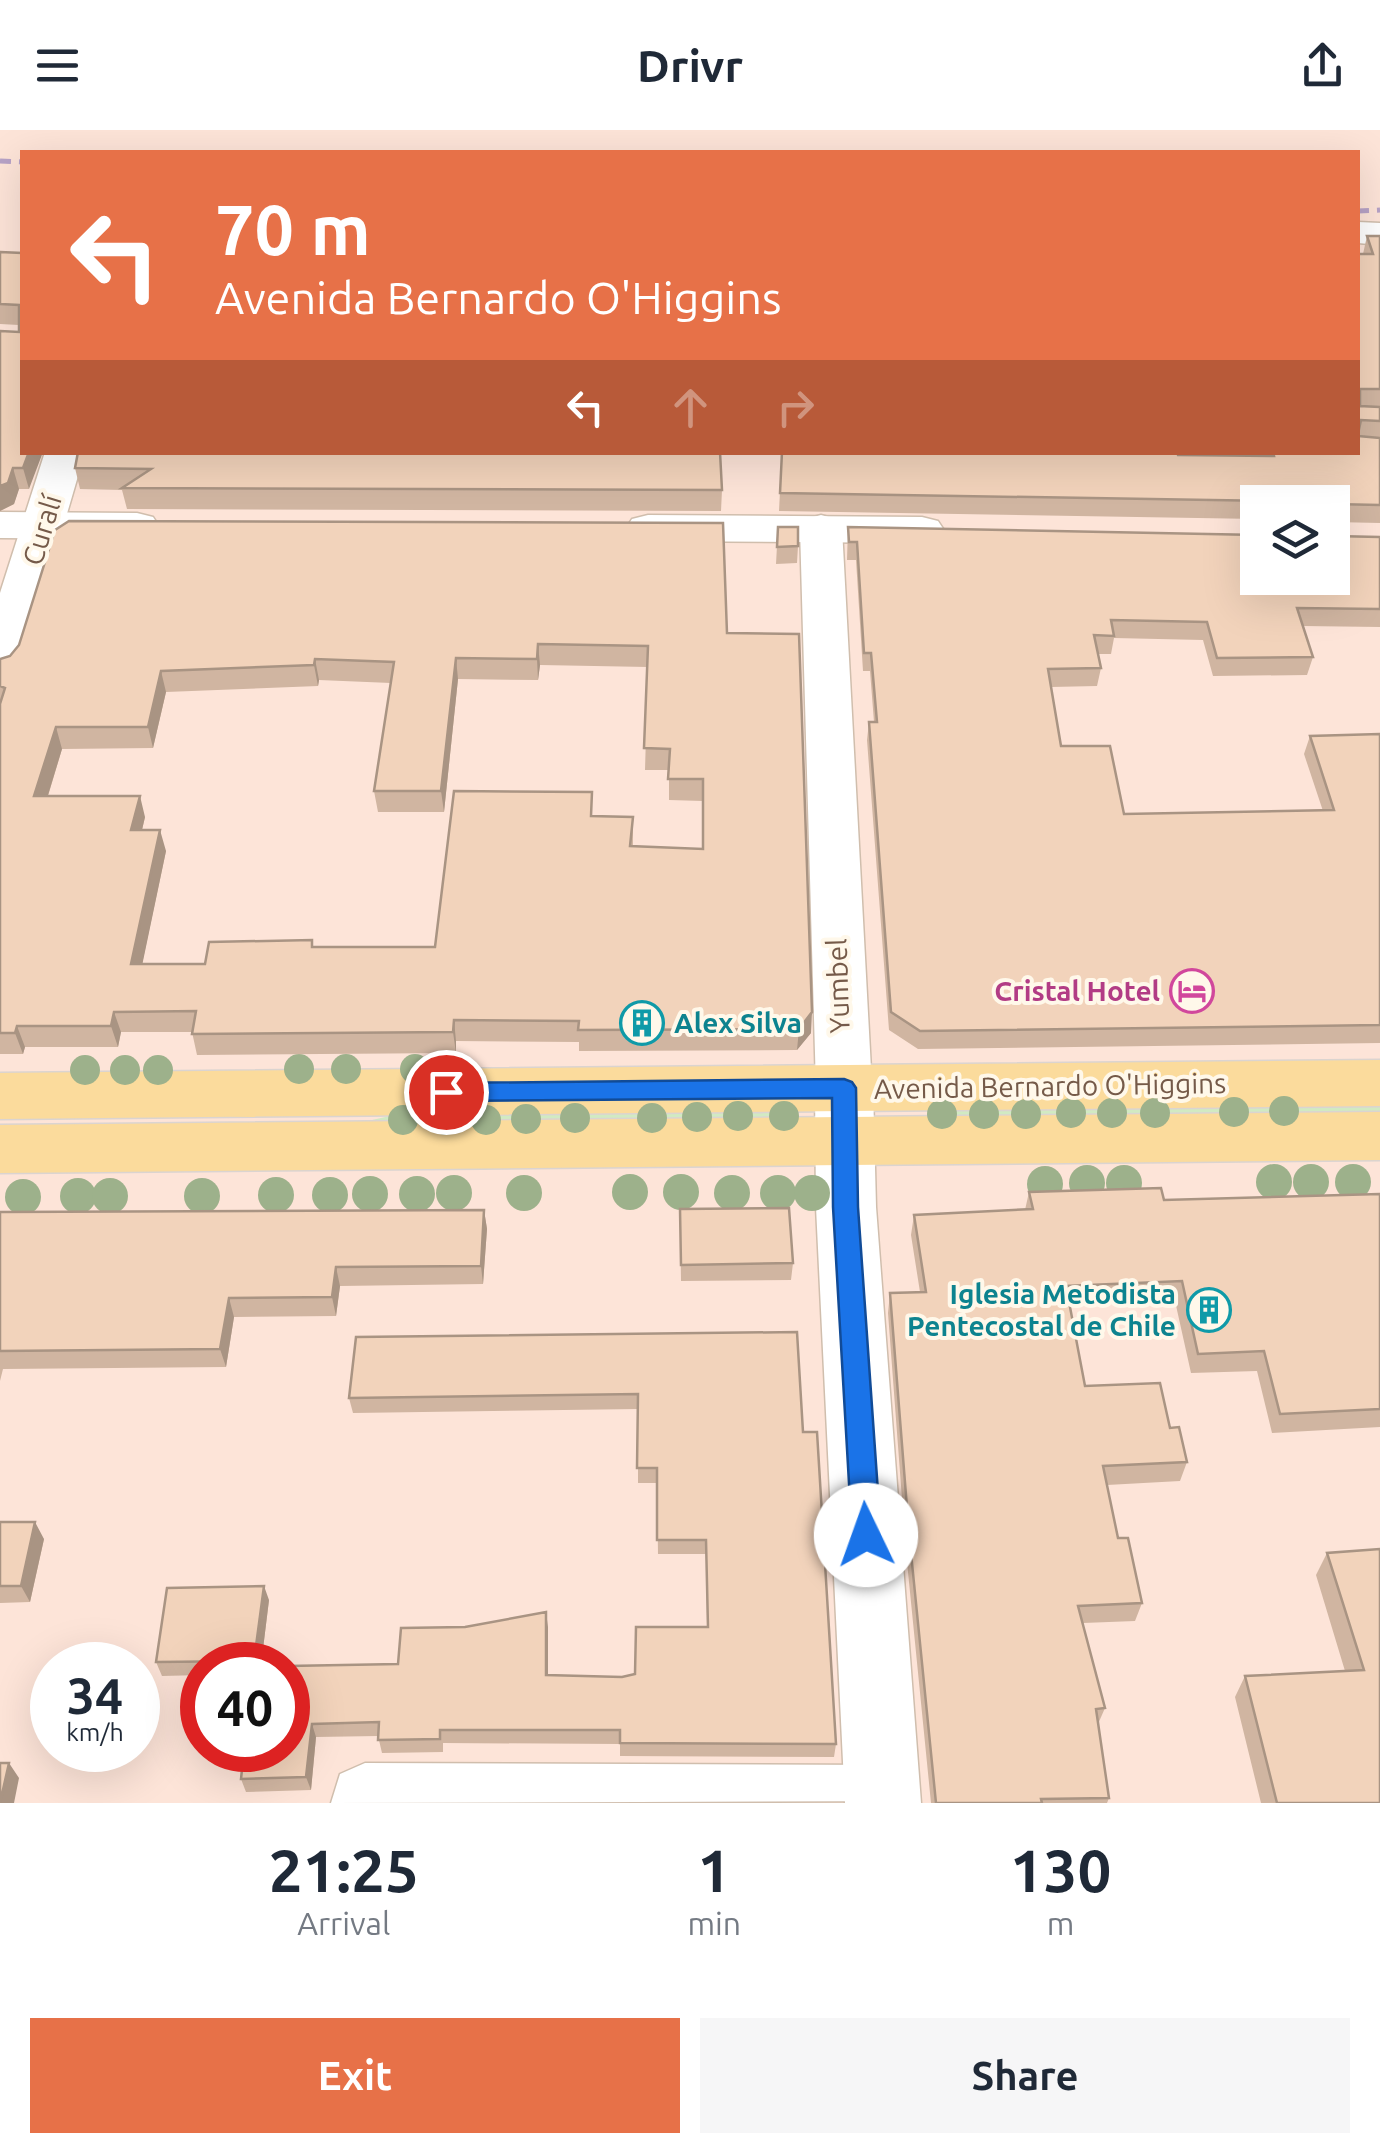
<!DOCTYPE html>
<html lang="en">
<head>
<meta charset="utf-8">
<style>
  body { margin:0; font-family:Ubuntu,sans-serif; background:#f6f6f7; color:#1f2937; height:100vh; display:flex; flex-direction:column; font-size:38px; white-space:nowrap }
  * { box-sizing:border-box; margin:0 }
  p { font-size:32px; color:#747a83 }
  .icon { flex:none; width:55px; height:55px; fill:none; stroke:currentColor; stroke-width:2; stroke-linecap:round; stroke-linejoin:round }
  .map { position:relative; height:1673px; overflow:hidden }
  .side { display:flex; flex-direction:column; background:#fff; flex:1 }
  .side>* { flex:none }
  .banner { position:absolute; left:20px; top:20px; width:1340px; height:305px; border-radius:0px; box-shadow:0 10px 40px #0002; background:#e77148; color:#fff; overflow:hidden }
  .controls { position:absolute; left:1240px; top:355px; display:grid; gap:20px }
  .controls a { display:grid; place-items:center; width:110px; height:110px; border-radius:0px; background:#fff; box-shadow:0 10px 40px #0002; font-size:50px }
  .speed { position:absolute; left:30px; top:1512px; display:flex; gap:20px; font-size:50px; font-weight:700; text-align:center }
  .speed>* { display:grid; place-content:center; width:130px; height:130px; border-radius:50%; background:#fff; box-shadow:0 10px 40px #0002; line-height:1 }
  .speed small { font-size:25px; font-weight:400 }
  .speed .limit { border:15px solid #d22; background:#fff; color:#111 }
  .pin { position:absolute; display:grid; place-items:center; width:85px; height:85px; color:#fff; margin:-42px; border:5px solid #fff; border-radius:50%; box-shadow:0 2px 10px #0007 }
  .me { position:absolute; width:110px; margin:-55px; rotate:357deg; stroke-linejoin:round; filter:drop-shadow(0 0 8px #0008) }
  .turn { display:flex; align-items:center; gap:35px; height:210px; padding:0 30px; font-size:45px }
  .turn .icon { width:130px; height:130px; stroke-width:2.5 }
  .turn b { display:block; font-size:70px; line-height:85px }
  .lanes { display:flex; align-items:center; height:95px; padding:0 30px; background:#0003; justify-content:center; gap:50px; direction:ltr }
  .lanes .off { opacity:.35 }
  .eta { display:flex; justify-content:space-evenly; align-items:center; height:170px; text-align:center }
  .eta b { font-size:60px; font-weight:700; line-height:70px }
  .cta { display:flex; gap:20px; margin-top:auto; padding:20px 30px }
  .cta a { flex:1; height:115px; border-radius:0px; background:#e77148; color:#fff; font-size:40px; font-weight:700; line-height:115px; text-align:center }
  .cta a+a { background:#f6f6f7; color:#1f2937 }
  header { display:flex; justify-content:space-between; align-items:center; height:130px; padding:0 30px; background:#fff; font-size:45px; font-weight:700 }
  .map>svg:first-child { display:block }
  .commercial { fill:#fde4d8; fill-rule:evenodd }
  .green { fill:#d1eac2 }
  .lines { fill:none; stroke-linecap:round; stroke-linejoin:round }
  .minor-casing { stroke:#d0bead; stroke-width:3 }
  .tertiary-casing { stroke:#d0bead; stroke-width:3 }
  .primary-casing { stroke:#dbd4d0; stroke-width:3 }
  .minor { fill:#fff; fill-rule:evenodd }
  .tertiary { fill:#fff; fill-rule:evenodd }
  .primary { fill:#fbdb9c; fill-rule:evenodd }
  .rail { stroke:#b7a2c6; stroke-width:5; stroke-dasharray:11 8; stroke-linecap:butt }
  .tree { fill:#9db18b }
  .wall { fill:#d0b5a1; fill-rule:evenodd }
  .shaded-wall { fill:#a99483 }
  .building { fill:#f2d3bb; stroke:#a99483; stroke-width:2.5; fill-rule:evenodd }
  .route { fill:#1a73e8; stroke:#114b97; stroke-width:2.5 }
  .labels { text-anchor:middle; stroke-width:8; stroke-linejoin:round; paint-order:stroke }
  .street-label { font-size:28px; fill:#755a49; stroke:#fff8ea }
  .hotel-label { font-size:28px; font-weight:bold; fill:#b23c85; stroke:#fff8ea; text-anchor:end }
  .culture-label { font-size:28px; font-weight:bold; fill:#0d838f; stroke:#fff8ea; text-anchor:start }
</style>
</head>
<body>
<header><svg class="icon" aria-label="menu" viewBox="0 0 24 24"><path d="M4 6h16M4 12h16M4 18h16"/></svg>Drivr<svg class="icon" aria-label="share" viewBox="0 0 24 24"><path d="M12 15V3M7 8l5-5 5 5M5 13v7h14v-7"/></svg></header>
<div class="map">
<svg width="1380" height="1673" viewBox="0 0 1380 1673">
  <rect width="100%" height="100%" fill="#fcf4e4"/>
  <path class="commercial" d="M0 0H1380V1673H0ZM22 22H1358V322H22ZM1258 372H1332V448H1258ZM52 1535H138V1620H52ZM202 1535H288V1620H202Z"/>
  <path class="green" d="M1380 973V989L929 994 927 978Z
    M791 982 804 989 350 995 403 983Z"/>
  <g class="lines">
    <g class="minor-casing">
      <path id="minor" d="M1358 92 1380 93V115L1358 113Z
        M45 322H85L23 534 16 544 0 549V463Z
        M821 385 836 389 842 398 872 958 864 973 844 980 824 973 816 958 800 398 806 389Z
        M365 1633 883 1635 908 1646 919 1671 331 1673 340 1644Z"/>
    </g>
    <g class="tertiary-casing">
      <path id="tertiary" d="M0 382 137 383 153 387 159 396 153 405 137 409 0 408Z
        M648 385 922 387 938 391 944 400 938 409 922 413 648 411 632 407 626 398 632 389Z
        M844 935 864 942 873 958 876 1077 921 1673H845L816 1077 815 958 824 942Z"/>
    </g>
    <g class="primary-casing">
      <path id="primary" d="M1380 930V976L0 989V943Z
        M1380 982V1030L0 1043V995Z"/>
    </g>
    <use href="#minor" class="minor"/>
    <use href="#tertiary" class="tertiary"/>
    <use href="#primary" class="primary"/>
    <path class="rail" d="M0 31 22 32
      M1358 81 1380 80"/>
  </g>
  <g class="tree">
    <circle cx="448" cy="938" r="15"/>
    <circle cx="299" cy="939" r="15"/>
    <circle cx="346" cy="939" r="15"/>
    <circle cx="415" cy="939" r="15"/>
    <circle cx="85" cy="940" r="15"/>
    <circle cx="125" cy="940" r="15"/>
    <circle cx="158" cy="940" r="15"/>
    <circle cx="1284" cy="981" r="15"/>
    <circle cx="1234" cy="982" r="15"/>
    <circle cx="1071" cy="983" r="15"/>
    <circle cx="1112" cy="983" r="15"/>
    <circle cx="1155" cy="983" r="15"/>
    <circle cx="942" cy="984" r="15"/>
    <circle cx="984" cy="984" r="15"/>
    <circle cx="1026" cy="984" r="15"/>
    <circle cx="738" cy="986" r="15"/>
    <circle cx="784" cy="986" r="15"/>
    <circle cx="697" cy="987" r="15"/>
    <circle cx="575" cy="988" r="15"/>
    <circle cx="652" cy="988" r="15"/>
    <circle cx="526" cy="989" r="15"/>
    <circle cx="403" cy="990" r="15"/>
    <circle cx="445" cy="990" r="15"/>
    <circle cx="486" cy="990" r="15"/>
    <circle cx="1274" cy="1052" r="18"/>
    <circle cx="1311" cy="1052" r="18"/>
    <circle cx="1353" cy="1052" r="18"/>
    <circle cx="1087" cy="1053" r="18"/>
    <circle cx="1124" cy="1053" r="18"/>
    <circle cx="1045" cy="1054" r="18"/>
    <circle cx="630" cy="1062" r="18"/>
    <circle cx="681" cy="1062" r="18"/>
    <circle cx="454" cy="1063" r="18"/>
    <circle cx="524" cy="1063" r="18"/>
    <circle cx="732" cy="1063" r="18"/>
    <circle cx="778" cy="1063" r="18"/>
    <circle cx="812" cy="1063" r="18"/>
    <circle cx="370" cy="1064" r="18"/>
    <circle cx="417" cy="1064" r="18"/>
    <circle cx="276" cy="1065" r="18"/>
    <circle cx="330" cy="1065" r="18"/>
    <circle cx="78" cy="1066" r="18"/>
    <circle cx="110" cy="1066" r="18"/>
    <circle cx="202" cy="1066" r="18"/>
    <circle cx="23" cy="1067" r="18"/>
  </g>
  <path class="wall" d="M1367 106H1380V393L1334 392V406L1380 407V497L1303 496 1313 527 1307 545 1213 546 1203 510 1114 508 1111 524H1098L1101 538 1097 556 1051 557 1061 616 1124 684 1323 681 1304 624 1310 606 1380 604V913L918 919 889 900 867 610 869 592H874L870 541H863L856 430H847L848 397 1258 448 1332 372H1258V389L779 381 782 322 1264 326 1265 322H1358V124H1363Z
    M0 122 22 123 29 359H19L14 374 0 381 19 195 0 194Z
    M78 322 722 360 721 381 127 379 122 360 80 359 75 338Z
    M778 397 798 416 797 433 776 434Z
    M727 503 811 903 797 920 579 921V912L456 911V923L197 925 192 902H121L118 917H25L23 924H0V529ZM540 535 648 537 645 640H669V670L703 671V719L633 716V687L593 686 435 817H314L205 834H142L166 721 142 700 145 687 48 666 62 619 153 618 166 562 318 556 319 550 391 553 374 661 378 682H444L458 549 538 550Z
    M1029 1062 1164 1070 1380 1064V1297L1272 1303 1257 1241 1191 1243 1175 1171 1070 1176 1085 1256 1170 1298 1187 1332 1180 1351 1107 1355 1118 1408 1142 1473 1135 1491 1083 1493 1105 1578 1098 1594 1109 1668 1107 1673H931L906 1422 888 1183 890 1163 920 1162 911 1105 914 1085 1025 1080Z
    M680 1079 793 1133 791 1150 681 1151Z
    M484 1080 487 1099 483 1154 340 1156 336 1186 234 1187 226 1237 3 1239 0 1251V1082Z
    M797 1202 803 1302 836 1614 834 1627 620 1626V1614L443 1613V1622L382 1623 378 1606 316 1607 311 1660 246 1662 241 1649 288 1536 398 1534 548 1497V1545L622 1547 635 1544 707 1497 706 1424H658L657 1353H638V1279L353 1283 349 1268Z
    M0 1392 44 1409 30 1472 0 1473Z
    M1380 1419V1673H1261L1235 1567 1245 1546 1345 1541 1316 1445 1327 1423Z
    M269 1470 261 1535H202V1545L162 1546 156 1532Z"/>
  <path class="shaded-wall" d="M29 322H43L29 359 23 338Z
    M13 338 19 359 14 374 0 381V356Z
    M538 514 540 535 538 550 537 529Z
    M456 528 458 549 444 682 441 661Z
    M315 529 319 550 318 556 314 535Z
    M161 541 166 562 153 618 148 597Z
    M56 597 62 619 41 688 34 666Z
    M140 666 145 687 137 721 131 700Z
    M160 700 166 721 138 855 131 834Z
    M114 882 121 902 118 917 111 896Z
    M812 882 811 903 797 920 799 899Z
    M454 890 456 911V923L453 902Z
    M17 896 25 917 23 924 15 903Z
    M484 1080 487 1099 483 1154 481 1136Z
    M336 1137 340 1156 336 1186 332 1167Z
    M229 1168 234 1187 226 1237 220 1219Z
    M35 1392 44 1409 30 1472 21 1456Z
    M264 1456 269 1470 261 1535H256L254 1531Z
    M546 1482 548 1497V1558L546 1545Z
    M312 1594 316 1607 311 1660 306 1647Z
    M9 1633 19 1648 14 1673H0Z"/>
  <path class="building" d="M1367 106H1380V259H1360V276L1380 277V291L1361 290 1358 304V124H1373Z
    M0 122 22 123V322H29L23 338H13L8 353 0 356V201L19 202V175L0 174Z
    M1358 306 1380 308V375L1334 374V406L1380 407V479L1297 478 1313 527 1217 528 1207 492 1111 490 1114 506 1094 505 1101 538 1048 539 1061 616H1110L1124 684 1334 680 1310 606 1380 604V895L920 901 891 882 869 592H877L871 523H864L857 412H849L848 397 1258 405V448H1332V372L780 363 782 322H1177L1178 325 1274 326 1273 322H1358Z
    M78 322H720L722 360 122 358 151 339 75 338Z
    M69 391 723 393 727 503 799 504 812 882 799 899 578 900 579 891 454 890 453 902 192 904 196 881 114 882 111 896H17L15 903H0V574L5 558 0 556V529L10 526 19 515 55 400ZM538 514 648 516 644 618 670 619 668 649H703V719L630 716 633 687 591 686 592 662 454 661 435 817H312V810L209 812 205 834H131L160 700H131L140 666H34L56 597H148L161 541 314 535 315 529 394 532 374 661H441L456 528 537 529Z
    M778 397H798V416L777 417Z
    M1161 1058 1164 1070 1380 1064V1279L1280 1284 1264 1221 1198 1224 1182 1151 1066 1156 1085 1256 1160 1253 1170 1298 1179 1297 1187 1332 1103 1336 1118 1408H1128L1142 1473 1078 1476 1105 1578 1096 1579 1109 1668 1041 1669 1042 1673H936L909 1403 890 1163 926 1162 914 1085 1033 1079 1029 1062Z
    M789 1078 793 1133 681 1135 680 1079Z
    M484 1080 481 1136 336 1137 332 1167 229 1168 220 1219 0 1221V1082Z
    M797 1202 803 1302H817L836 1614 620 1613V1600H440V1609L378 1610 379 1592 312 1594 306 1647 241 1649 244 1620H288V1536L398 1534 401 1498 465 1497 546 1482V1545L622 1547 635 1544 636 1497H708L706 1410H657V1338H637L638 1264 349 1268 356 1207Z
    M0 1392H35L21 1456H0Z
    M1380 1419V1673H1277L1245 1546 1364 1540 1327 1423Z
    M264 1456 254 1531 156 1532 167 1458Z
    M0 1633H9L0 1673Z"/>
  <path class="route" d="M844 949 852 952 856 958 858 1077 881 1405 877 1414 866 1418 856 1414 852 1405 833 1077 832 968 446 971 437 969 434 962 437 955 446 953Z"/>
  <defs>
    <g id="hotel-ring" transform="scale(2.25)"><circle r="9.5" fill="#fff8ea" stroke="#d1479c" stroke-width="1.5"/><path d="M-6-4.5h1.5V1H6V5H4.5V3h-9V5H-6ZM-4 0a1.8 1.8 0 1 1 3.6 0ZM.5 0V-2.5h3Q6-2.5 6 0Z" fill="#d1479c"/></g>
    <g id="building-ring" transform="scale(2.25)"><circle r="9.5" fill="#fff8ea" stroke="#0f9aa8" stroke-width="1.5"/><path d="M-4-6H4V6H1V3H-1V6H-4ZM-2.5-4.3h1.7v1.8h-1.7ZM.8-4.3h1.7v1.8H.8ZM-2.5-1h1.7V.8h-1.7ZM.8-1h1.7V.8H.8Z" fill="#0f9aa8"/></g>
  </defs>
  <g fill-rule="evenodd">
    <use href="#hotel-ring" x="1192" y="861"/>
    <use href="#building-ring" x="642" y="893"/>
    <use href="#building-ring" x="1209" y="1180"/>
  </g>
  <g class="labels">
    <g class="street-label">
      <text transform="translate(42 400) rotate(-73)" y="10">Curalí</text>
      <text transform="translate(838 856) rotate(-92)" y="10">Yumbel</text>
      <text transform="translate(1050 956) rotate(-1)" y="10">Avenida Bernardo O'Higgins</text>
    </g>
    <g class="hotel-label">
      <text x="1160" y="871">Cristal Hotel</text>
    </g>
    <g class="culture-label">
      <text x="674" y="903">Alex Silva</text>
      <text x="1176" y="1174" text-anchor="end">Iglesia Metodista<tspan x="1176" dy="32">Pentecostal de Chile</tspan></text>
    </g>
  </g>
</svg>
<div class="controls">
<a><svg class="icon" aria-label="layers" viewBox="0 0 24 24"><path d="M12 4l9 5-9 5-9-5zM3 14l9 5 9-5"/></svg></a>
</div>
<div class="speed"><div>34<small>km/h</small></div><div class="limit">40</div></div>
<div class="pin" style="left:446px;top:962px;background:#d93025"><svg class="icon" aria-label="arrive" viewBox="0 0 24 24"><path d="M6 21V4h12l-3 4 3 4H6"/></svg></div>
<svg class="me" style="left:866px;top:1405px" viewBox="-20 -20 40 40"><circle r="19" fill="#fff"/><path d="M0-13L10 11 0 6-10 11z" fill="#1a73e8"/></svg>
<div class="banner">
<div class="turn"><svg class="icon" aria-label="left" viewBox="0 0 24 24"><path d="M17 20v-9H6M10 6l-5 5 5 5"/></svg><div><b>70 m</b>Avenida Bernardo O'Higgins</div></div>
<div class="lanes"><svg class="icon" aria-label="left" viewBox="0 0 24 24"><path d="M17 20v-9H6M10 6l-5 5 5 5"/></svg><svg class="icon off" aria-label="ahead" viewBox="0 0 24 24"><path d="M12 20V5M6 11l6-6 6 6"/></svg><svg class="icon off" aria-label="right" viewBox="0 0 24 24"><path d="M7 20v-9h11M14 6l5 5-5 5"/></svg></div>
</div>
</div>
<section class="side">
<div class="eta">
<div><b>21:25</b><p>Arrival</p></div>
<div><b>1</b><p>min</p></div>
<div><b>130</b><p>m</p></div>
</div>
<div class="cta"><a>Exit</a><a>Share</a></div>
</section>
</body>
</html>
